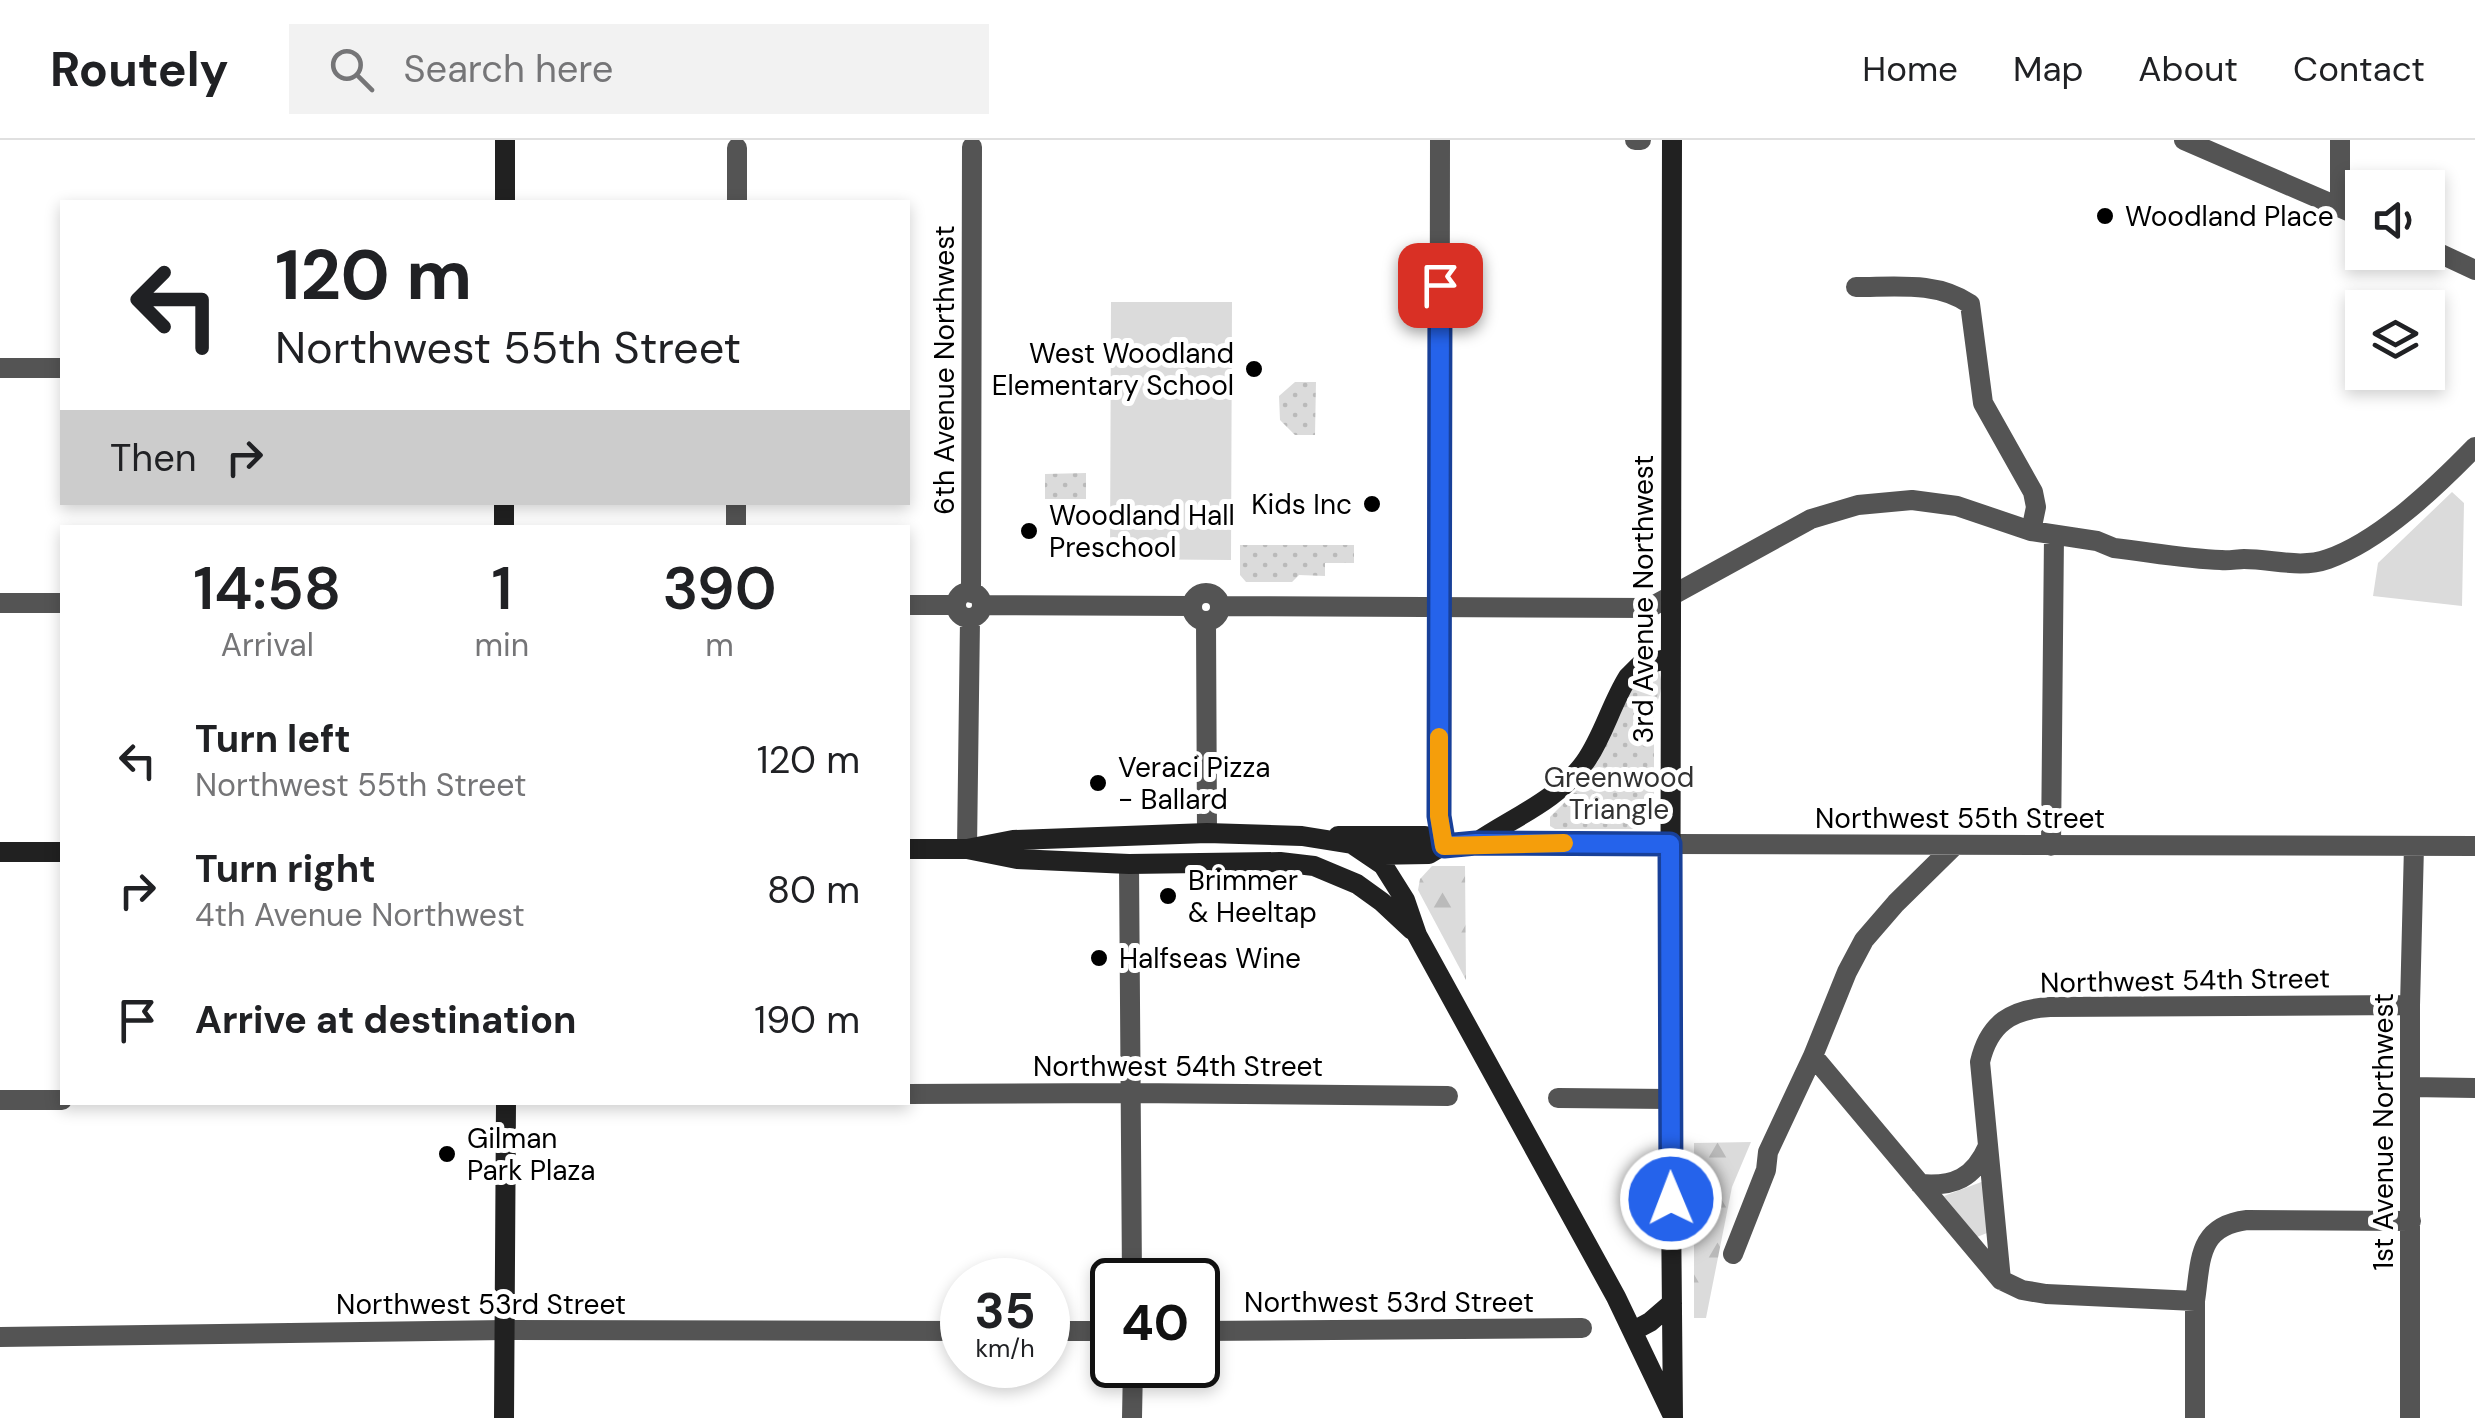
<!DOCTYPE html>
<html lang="en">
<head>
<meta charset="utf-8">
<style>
  body { margin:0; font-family:"DM Sans",sans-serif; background:#f2f2f2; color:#202124; height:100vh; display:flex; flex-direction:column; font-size:38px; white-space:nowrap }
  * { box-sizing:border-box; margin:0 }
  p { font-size:32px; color:#757577 }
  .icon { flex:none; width:55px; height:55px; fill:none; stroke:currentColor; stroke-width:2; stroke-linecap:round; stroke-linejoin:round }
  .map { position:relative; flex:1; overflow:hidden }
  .drawer { position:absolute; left:60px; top:385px; width:850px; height:580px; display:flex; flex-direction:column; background:#fff; border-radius:0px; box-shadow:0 5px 15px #0003 }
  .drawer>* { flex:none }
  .banner { position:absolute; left:60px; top:60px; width:850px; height:305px; border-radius:0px; box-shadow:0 5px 15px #0003; background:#fff; color:#202124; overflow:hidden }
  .fabs { position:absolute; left:2345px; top:30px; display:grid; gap:20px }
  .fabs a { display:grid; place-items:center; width:100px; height:100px; border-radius:0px; background:#fff; box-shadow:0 5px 15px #0003; font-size:50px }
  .speed { position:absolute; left:940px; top:1118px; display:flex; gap:20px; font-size:50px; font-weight:700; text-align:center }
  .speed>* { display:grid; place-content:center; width:130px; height:130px; border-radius:50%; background:#fff; box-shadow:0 5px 15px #0003; line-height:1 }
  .speed small { font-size:25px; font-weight:400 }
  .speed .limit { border:5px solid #111; border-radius:15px; background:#fff; color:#111 }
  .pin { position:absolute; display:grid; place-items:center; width:85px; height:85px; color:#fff; margin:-42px; border-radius:20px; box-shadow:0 5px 15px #0006 }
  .me { position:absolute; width:110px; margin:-55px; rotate:359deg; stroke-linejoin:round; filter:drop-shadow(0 0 8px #0008) }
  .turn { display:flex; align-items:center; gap:35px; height:210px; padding:0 50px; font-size:45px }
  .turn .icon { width:130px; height:130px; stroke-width:2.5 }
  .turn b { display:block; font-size:70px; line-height:85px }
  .then { display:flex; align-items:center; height:95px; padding:0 50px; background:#0003; gap:20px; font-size:38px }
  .eta { display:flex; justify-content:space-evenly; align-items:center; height:170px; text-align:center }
  .eta b { font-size:60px; font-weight:600; line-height:70px }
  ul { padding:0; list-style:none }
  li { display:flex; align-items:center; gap:30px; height:130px; padding:0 50px }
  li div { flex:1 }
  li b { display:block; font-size:38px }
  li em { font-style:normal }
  header { display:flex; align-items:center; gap:60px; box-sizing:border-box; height:140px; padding:0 50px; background:#fff; border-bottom:2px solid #e0e0e0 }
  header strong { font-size:48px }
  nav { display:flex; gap:55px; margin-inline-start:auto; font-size:35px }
  .search { width:700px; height:90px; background:#f2f2f2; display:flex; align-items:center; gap:25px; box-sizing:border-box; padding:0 35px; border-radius:0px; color:#757577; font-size:38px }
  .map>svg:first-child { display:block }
  .grass { fill:#dbdbdb }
  .forest { fill:url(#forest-firs) }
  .park { fill:url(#park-dots) }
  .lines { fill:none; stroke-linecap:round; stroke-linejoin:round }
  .street { stroke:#545454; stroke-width:20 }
  .secondary { stroke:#212121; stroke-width:20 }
  .route-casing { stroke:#184099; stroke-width:25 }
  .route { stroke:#2563eb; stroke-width:18 }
  .slow { stroke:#f59e0b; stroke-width:18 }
  .poi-dot { fill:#000; stroke:#fff; stroke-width:4 }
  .labels { text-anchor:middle; stroke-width:10; stroke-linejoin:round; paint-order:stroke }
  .poi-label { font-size:28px; fill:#000; stroke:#fff; text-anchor:start }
  .street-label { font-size:28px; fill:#000; stroke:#fff }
  .park-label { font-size:28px; fill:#323232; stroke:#fff }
</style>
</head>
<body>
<header>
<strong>Routely</strong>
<div class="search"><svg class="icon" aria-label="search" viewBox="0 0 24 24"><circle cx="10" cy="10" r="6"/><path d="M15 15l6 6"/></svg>Search here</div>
<nav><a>Home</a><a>Map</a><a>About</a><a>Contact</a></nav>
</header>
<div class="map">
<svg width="2475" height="1278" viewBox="0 0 2475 1278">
  <defs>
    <pattern id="forest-firs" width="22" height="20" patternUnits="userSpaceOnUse" patternTransform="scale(2.5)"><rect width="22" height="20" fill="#dbdbdb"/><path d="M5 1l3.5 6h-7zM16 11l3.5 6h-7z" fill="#bababa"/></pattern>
    <pattern id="park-dots" width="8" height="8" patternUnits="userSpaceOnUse" patternTransform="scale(2.5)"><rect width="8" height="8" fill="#dbdbdb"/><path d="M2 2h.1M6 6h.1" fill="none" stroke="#bababa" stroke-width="1.8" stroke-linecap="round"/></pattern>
  </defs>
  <rect width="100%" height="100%" fill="#fff"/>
  <path class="grass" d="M1111 162H1232L1231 420 1110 419Z
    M2452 352 2464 363 2462 466 2373 456 2378 423Z
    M1984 1041 1987 1093 1977 1097 1944 1056Z"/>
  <path class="forest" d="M1432 726H1465L1466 840 1418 750 1420 739Z
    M1751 1002 1732 1047 1706 1178H1694V1003Z"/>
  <path class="park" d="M1295 242H1316L1315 295H1295L1280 280 1279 256Z
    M1086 333V359H1045V334Z
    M1240 405H1354V423H1325V436L1299 435 1292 442H1246L1240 435Z
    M1654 530 1659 532C1665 548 1658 558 1654 571V675L1649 683 1643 689H1555L1550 686V677L1579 648 1598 621 1630 542Z"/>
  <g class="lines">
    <path class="street" d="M1440 0 1439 676 1444 705
      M1635 0H1641
      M2184 0 2362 77
      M2340 0V67
      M737 62V8
      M2428 108 2475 130
      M1856 147C1895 147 1937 141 1970 164L1983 263 2033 352 2036 367 2031 391
      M0 228H62
      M736 388V362
      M956 465a13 13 0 1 1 26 0a13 13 0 1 1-26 0Z
      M1192 467a14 14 0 1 1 28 0a14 14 0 1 1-28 0Z
      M971 453 972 7
      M0 463H62
      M908 465H956
      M982 465 1192 466
      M1221 466 1649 468 1811 379 1858 365 1912 360 1957 366 2031 391 2097 401 2114 408C2149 412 2186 419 2221 420 2229 421 2237 419 2244 419 2273 419 2300 429 2328 419 2380 401 2437 346 2475 307
      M1206 481 1207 693
      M1670 704 2475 706
      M2051 706 2054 395
      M967 709 970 479
      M1129 724 1132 1140
      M1813 916 2001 1140 2022 1150 2046 1154 2195 1161C2201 1121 2197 1086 2247 1080L2411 1081
      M2411 947 2475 948
      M908 954 1130 953 1448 956
      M1558 958 1670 959
      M0 960H62
      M1920 1044C1954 1047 1974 1038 1988 1006
      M1733 1114 1766 1030 1768 1012 1813 916 1847 832 1864 800 1896 763 1954 706
      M2001 1140 1980 922C1989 883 2012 869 2050 867L2410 865
      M1048 1191H1112
      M1198 1191 1582 1188
      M0 1197 505 1190 962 1191
      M1132 1278 1133 1225
      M2195 1278V1161
      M2410 1278V865L2414 706"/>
    <path class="secondary" d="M1672 0 1670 959 1673 1278
      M505 62V0
      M504 388V362
      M1338 696H1425L1444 705
      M1477 702C1514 677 1558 660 1585 622 1603 597 1611 564 1628 537L1639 526 1670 518
      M908 709H967L1017 719 1129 724 1280 722 1314 726 1357 744 1382 762 1412 790
      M967 709 1013 700 1207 693 1302 696 1352 704 1383 725 1405 760 1417 795 1616 1157 1671 1272
      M0 712H62
      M1369 715 1429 714 1444 705 1475 703 1670 704
      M1633 1191 1650 1182 1672 1163
      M504 1278 506 962"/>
  </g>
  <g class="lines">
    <g class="route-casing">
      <path id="route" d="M1440 145 1439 676 1444 706 1476 703 1670 704 1671 1059"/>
    </g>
    <use href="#route" class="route"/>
    <path class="slow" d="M1439 597V676L1444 706 1564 703"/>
  </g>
  <g class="poi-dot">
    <circle cx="2105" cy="76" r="10"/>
    <circle cx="1254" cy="229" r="10"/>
    <circle cx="1372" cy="364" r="10"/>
    <circle cx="1029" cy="391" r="10"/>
    <circle cx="1098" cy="643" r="10"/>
    <circle cx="1168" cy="756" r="10"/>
    <circle cx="1099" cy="818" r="10"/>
    <circle cx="447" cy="1014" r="10"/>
  </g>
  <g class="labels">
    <g class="poi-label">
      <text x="2125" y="86">Woodland Place</text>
      <text x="1234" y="223" text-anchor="end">West Woodland<tspan x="1234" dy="32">Elementary School</tspan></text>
      <text x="1352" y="374" text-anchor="end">Kids Inc</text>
      <text x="1049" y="385">Woodland Hall<tspan x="1049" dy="32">Preschool</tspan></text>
      <text x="1118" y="637">Veraci Pizza<tspan x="1118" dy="32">- Ballard</tspan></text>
      <text x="1188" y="750">Brimmer<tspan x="1188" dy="32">&amp; Heeltap</tspan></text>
      <text x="1119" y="828">Halfseas Wine</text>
      <text x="467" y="1008">Gilman<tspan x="467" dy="32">Park Plaza</tspan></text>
    </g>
    <g class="street-label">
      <text transform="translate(944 230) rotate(-90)" y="10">6th Avenue Northwest</text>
      <text transform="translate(1643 459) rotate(-90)" y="10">3rd Avenue Northwest</text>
      <text x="1960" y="688">Northwest 55th Street</text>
      <text transform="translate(2185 840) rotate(-1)" y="10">Northwest 54th Street</text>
      <text x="1178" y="936">Northwest 54th Street</text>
      <text transform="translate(2383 992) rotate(-90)" y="10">1st Avenue Northwest</text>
      <text x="1389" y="1172">Northwest 53rd Street</text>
      <text x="481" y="1174">Northwest 53rd Street</text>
    </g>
    <g class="park-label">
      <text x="1619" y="647">Greenwood<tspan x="1619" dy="32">Triangle</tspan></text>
    </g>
  </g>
</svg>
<div class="fabs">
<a><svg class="icon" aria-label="sound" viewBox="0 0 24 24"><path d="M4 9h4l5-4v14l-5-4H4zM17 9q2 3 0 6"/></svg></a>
<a><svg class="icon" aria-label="layers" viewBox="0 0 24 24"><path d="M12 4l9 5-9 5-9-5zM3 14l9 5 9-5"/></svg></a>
</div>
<div class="speed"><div>35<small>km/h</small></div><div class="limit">40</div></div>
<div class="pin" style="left:1440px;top:145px;background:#d93025"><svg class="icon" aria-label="arrive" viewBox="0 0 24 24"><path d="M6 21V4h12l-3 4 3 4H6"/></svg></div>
<svg class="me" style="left:1671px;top:1059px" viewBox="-20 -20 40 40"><circle r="17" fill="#2563eb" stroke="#fff" stroke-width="3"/><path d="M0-11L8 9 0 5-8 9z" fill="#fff"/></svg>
<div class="banner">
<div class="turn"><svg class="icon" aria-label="left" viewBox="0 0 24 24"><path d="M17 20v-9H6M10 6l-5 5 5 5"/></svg><div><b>120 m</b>Northwest 55th Street</div></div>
<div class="then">Then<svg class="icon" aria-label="right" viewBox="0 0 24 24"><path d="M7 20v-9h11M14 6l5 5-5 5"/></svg></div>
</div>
<section class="drawer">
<div class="eta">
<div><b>14:58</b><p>Arrival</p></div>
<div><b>1</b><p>min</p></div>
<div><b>390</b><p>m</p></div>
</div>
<ul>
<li><svg class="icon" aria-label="left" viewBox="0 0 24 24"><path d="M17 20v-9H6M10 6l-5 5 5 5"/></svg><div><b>Turn left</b><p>Northwest 55th Street</p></div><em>120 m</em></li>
<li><svg class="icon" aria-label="right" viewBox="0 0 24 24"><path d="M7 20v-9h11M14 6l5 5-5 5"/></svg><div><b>Turn right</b><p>4th Avenue Northwest</p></div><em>80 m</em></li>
<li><svg class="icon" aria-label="arrive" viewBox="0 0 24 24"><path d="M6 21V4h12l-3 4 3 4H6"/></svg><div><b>Arrive at destination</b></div><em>190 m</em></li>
</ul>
</section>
</div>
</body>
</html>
